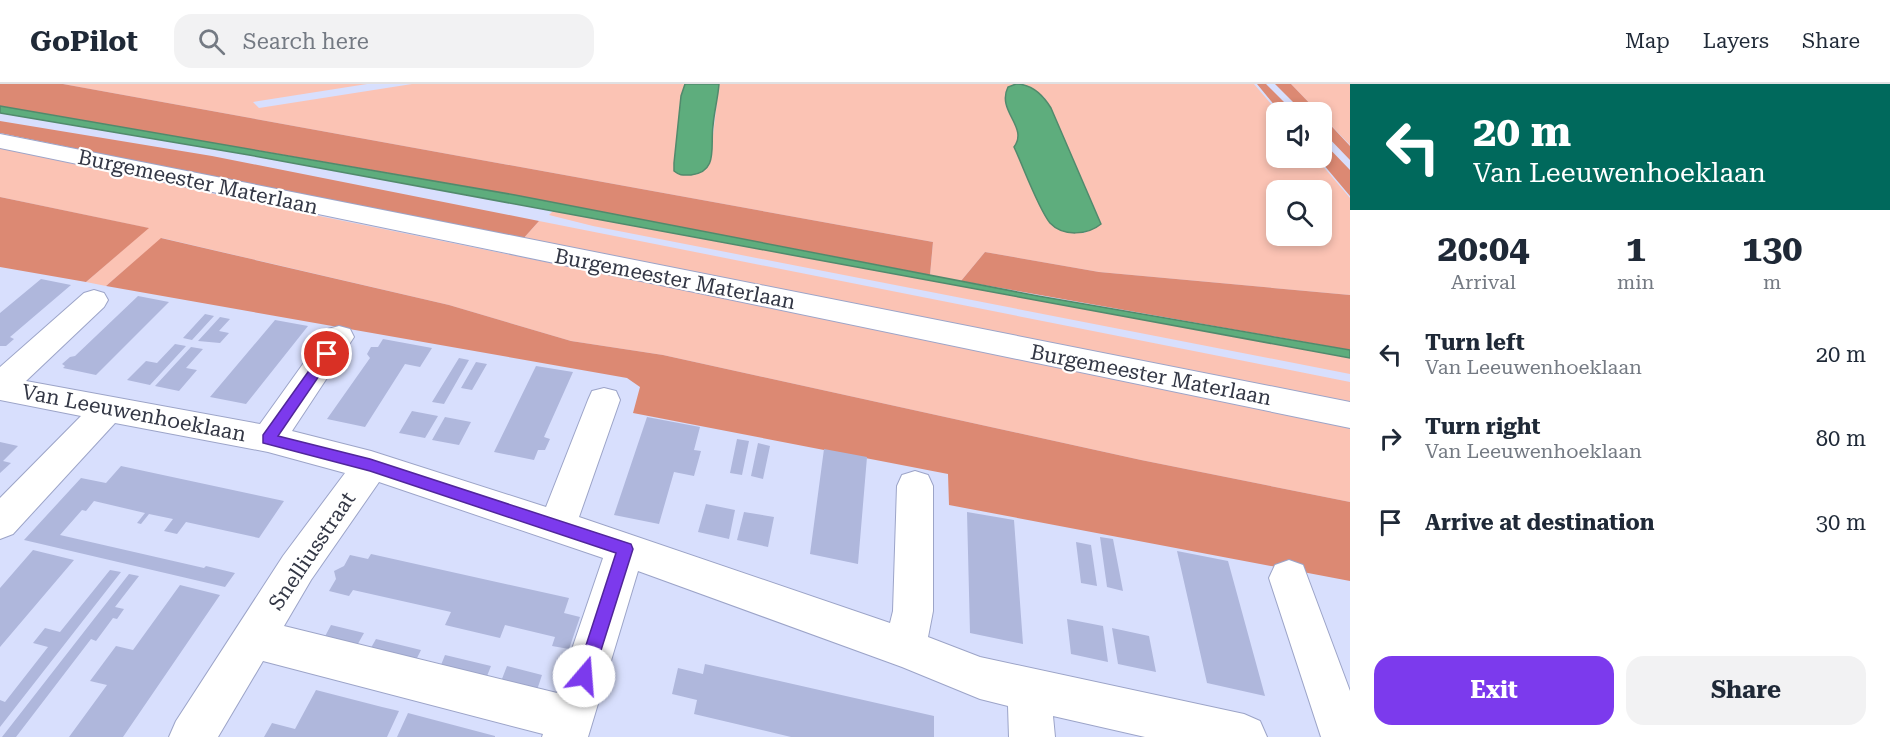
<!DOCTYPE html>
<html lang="en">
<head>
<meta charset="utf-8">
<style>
  body { margin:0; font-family:"Roboto Serif",serif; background:#f2f2f3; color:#1f2937; height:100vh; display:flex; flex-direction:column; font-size:22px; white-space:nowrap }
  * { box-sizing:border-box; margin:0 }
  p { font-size:20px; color:#747a83 }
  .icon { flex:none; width:33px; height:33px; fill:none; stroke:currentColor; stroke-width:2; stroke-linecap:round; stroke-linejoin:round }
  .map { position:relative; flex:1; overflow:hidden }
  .details { display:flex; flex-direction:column; background:#fff; width:540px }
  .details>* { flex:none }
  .guide { background:#00695c; color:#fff; overflow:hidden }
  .tools { position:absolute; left:1266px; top:18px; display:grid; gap:12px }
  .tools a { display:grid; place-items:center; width:66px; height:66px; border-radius:12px; background:#fff; box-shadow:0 3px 9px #0003; font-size:30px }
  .pin { position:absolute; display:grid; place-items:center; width:51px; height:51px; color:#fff; margin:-26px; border:3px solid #fff; border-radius:50%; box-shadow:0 2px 6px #0007 }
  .me { position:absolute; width:66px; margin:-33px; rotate:18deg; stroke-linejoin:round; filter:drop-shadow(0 0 4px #0008) }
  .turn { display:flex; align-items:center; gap:21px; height:126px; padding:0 24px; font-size:27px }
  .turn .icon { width:78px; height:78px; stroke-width:2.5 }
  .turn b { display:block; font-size:42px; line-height:51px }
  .eta { display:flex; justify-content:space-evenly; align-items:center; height:102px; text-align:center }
  .eta b { font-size:36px; font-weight:700; line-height:42px }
  .button { display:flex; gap:12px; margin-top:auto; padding:12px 24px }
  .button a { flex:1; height:69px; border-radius:18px; background:#7c3aed; color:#fff; font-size:24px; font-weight:700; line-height:69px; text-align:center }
  .button a+a { background:#f2f2f3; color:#1f2937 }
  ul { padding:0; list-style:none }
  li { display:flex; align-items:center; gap:18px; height:84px; padding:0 24px }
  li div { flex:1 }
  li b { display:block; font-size:22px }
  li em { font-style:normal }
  header { display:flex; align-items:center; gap:36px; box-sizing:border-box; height:84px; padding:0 30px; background:#fff; border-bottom:2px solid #e0e1e3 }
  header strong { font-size:28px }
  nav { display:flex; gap:33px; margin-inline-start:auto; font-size:21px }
  .search { width:420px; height:54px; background:#f2f2f3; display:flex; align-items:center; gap:15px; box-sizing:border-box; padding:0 21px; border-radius:18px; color:#747a83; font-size:22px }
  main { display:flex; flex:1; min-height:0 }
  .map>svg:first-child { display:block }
  .green { fill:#fbc3b4; fill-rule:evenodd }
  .forest { fill:#dc8973 }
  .water { fill:#5ead7d; stroke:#518a6c; stroke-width:1.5 }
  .building { fill:#afb7dc }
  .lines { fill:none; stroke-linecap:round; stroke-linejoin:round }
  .minor-casing { stroke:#9ca4c8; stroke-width:2 }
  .major-casing { stroke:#9ca4c8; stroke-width:2 }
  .minor { fill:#fff; fill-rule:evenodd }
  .major { fill:#fff; fill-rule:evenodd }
  .route { fill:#7c3aed; stroke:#51269a; stroke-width:1.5 }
  .labels { text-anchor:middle; stroke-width:4.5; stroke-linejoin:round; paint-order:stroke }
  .street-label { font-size:21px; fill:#333745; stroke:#fff }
</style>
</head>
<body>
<header>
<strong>GoPilot</strong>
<div class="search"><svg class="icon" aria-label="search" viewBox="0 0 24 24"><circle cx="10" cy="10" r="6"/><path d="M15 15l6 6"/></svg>Search here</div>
<nav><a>Map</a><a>Layers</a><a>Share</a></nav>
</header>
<main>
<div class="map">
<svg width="1350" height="653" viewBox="0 0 1350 653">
  <rect width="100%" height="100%" fill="#d8dffd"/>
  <path class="green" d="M63 0H367L253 18 259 24 412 0H685L681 12 713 51 719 0H1016L1008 3C997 23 1019 37 1019 56L1056 144 1084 149 1101 139 1051 24 1044 13 1023 0H1254L1278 28 1276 74H1316L1350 114V211L1099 188 985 168 961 197 930 191 933 158ZM1276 106H1322V152H1276Z
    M1291 0H1350V61L1322 32V28H1318Z
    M0 64 285 125 1350 341V418L1141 376 663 271 571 257 449 221 162 154 106 202 86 198 148 144 0 113Z
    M553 127 1350 274V290L593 142 549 131Z
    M539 137 1350 298V320L522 156Z"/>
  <path class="forest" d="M0 0H63L933 158 930 191 504 109 0 22Z
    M1257 0H1266L1294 28H1280Z
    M1275 0H1291L1318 28H1303Z
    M1322 32 1350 62V76L1322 47Z
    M0 37 212 72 539 137 522 156 0 49Z
    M1322 57 1350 86V112L1318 74H1322Z
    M0 113 149 144 86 198 0 183Z
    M161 154 449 221 571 257 663 271 1141 376 1350 418V497L949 421 948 390 633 329 640 303 627 294 106 202Z
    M985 168 1099 188 1350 211V266L961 197Z"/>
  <path class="water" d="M685 0H719C718 14 714 28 713 42 710 62 719 88 691 91 684 91 680 92 674 87V79L681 12Z
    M1016 0C1032 0 1043 11 1051 24L1101 140C1088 151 1063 153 1050 139 1038 124 1023 82 1014 63 1029 43 996 27 1008 3Z
    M0 22 515 111 1038 212 1350 266V274L249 71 0 29Z"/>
  <path class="building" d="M41 195 71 201 10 253 14 255 6 262H0V229Z
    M138 212 169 218 96 291 63 284 65 282 62 280 70 273 75 272Z
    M205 230 214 232 192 256 183 254Z
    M220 233 230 235 219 247 229 249 220 259 198 257Z
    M275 236 308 242 246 320 210 313Z
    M383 255 432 264 420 283 405 280 365 343 327 335 370 274 367 270 371 263H378Z
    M175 260 186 262 150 301 127 296 146 277 157 279Z
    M191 263 203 265 186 284 197 286 179 307 155 302Z
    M459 274 469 276 444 320 432 318Z
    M476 278 487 280 472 306 461 304Z
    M536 282 573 288 544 353 550 355 545 366H538L534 376 494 368Z
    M412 327 438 332 425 354 399 349Z
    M445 333 471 338 459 361 432 356Z
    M647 333 700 343 694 366 701 367 694 392 674 388 659 440 614 431Z
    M737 355 749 357 742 391 730 389Z
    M0 358 18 362 3 377 11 379 0 389Z
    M758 359 770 362 763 395 751 392Z
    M824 365 867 373 858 480 810 470Z
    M121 382 256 411 284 417 259 454 186 438 177 450 164 447 173 435 149 430 141 440 137 439 145 429 94 417 86 427 82 426 60 451 204 484 206 482 235 489 225 503 24 456 81 394 106 399Z
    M706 420 735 426 729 455 698 448Z
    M744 428 774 433 768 463 737 456Z
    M967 428 1014 436 1023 560 970 549Z
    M1100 453 1113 455 1123 507 1107 503Z
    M1076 458 1091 461 1097 502 1081 499Z
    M33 466 74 476 0 563V504Z
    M1177 467 1228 477 1265 612 1207 599Z
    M371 470 569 514 564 529 580 533 569 565 552 562 555 553 505 541 500 554 445 541 451 528 353 506 349 512 329 507 336 495 334 487 344 482 350 471 368 475Z
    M110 486 121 488 0 643V616L5 618 48 563 33 559 45 544 60 548Z
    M129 490 139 492 115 523 124 525 117 535 113 534 96 557 91 555 16 653H2Z
    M180 501 220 511 123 653H69L107 601 90 597 116 562 133 566Z
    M1067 535 1103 542 1108 578 1071 570Z
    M331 541 364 549 355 565 322 558Z
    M1112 544 1149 552 1156 588 1118 580Z
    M376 555 421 566 414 580 368 569Z
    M445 571 491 582 485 597 439 586Z
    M705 580 934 632V653H791L694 630 697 616 672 610 678 584 703 590Z
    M507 582 542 591 536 609 500 600Z
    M316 606 382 623 399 627 387 653H264L272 639 295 645Z
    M408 629 495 652V653H397Z"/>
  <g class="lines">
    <g class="minor-casing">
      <path id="minor" d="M94 206 104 209 108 216 104 223 26 297 260 340 328 245 339 242 350 245 354 253 292 347 371 367 546 423 588 316 592 307 604 304 616 307 620 316 579 433 890 539 893 527 897 402 902 391 915 387 928 391 933 402V527L928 553 980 573 1244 630 1260 637 1267 653H1145L1053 632 1055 653H1009L1008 622 980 615 902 583 638 487 588 653H542L543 650 263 577 218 653H169L176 637 283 472 345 389 268 368 115 339 13 450 0 455V414L81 332 0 316V283L84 209ZM379 398 603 474 557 609 284 542 311 496Z
        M1289 476 1303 481 1350 607V653H1321L1269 494 1275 481Z"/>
    </g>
    <g class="major-casing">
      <path id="major" d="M0 50 1350 318V344L0 64Z"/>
    </g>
    <use href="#minor" class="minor"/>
    <use href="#major" class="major"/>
  </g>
  <path class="route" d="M327 266 334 270 278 352 370 375 631 460 633 465 591 598 584 601 578 598 576 592 616 469 370 387 263 359V351L323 267Z"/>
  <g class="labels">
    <g class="street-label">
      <text transform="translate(198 98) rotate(12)" y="7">Burgemeester Materlaan</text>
      <text transform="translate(675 195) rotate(11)" y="7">Burgemeester Materlaan</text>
      <text transform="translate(1151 291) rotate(11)" y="7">Burgemeester Materlaan</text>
      <text transform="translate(134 329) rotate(11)" y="7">Van Leeuwenhoeklaan</text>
      <text transform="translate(312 467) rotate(-56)" y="7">Snelliusstraat</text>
    </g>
  </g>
</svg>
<div class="tools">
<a><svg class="icon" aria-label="sound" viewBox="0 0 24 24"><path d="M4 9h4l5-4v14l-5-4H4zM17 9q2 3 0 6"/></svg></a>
<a><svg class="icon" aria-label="search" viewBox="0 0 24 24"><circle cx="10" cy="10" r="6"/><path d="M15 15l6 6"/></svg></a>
</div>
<div class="pin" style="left:327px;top:270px;background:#d93025"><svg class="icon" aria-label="arrive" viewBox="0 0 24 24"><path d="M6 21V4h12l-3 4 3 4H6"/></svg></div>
<svg class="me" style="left:584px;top:592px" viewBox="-20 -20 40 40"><circle r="19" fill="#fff"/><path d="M0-13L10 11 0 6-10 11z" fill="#7c3aed"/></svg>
</div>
<section class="details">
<div class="guide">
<div class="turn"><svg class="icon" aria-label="left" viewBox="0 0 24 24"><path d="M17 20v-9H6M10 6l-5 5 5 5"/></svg><div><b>20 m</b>Van Leeuwenhoeklaan</div></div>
</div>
<div class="eta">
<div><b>20:04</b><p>Arrival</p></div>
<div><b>1</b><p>min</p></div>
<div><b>130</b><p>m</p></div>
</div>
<ul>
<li><svg class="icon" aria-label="left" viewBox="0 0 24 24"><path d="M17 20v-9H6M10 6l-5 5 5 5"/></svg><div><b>Turn left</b><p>Van Leeuwenhoeklaan</p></div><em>20 m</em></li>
<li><svg class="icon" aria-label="right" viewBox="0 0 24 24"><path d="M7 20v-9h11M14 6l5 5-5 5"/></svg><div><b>Turn right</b><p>Van Leeuwenhoeklaan</p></div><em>80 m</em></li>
<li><svg class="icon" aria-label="arrive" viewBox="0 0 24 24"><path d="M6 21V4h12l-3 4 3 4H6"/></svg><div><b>Arrive at destination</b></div><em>30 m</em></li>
</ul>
<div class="button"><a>Exit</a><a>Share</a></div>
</section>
</main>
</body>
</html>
